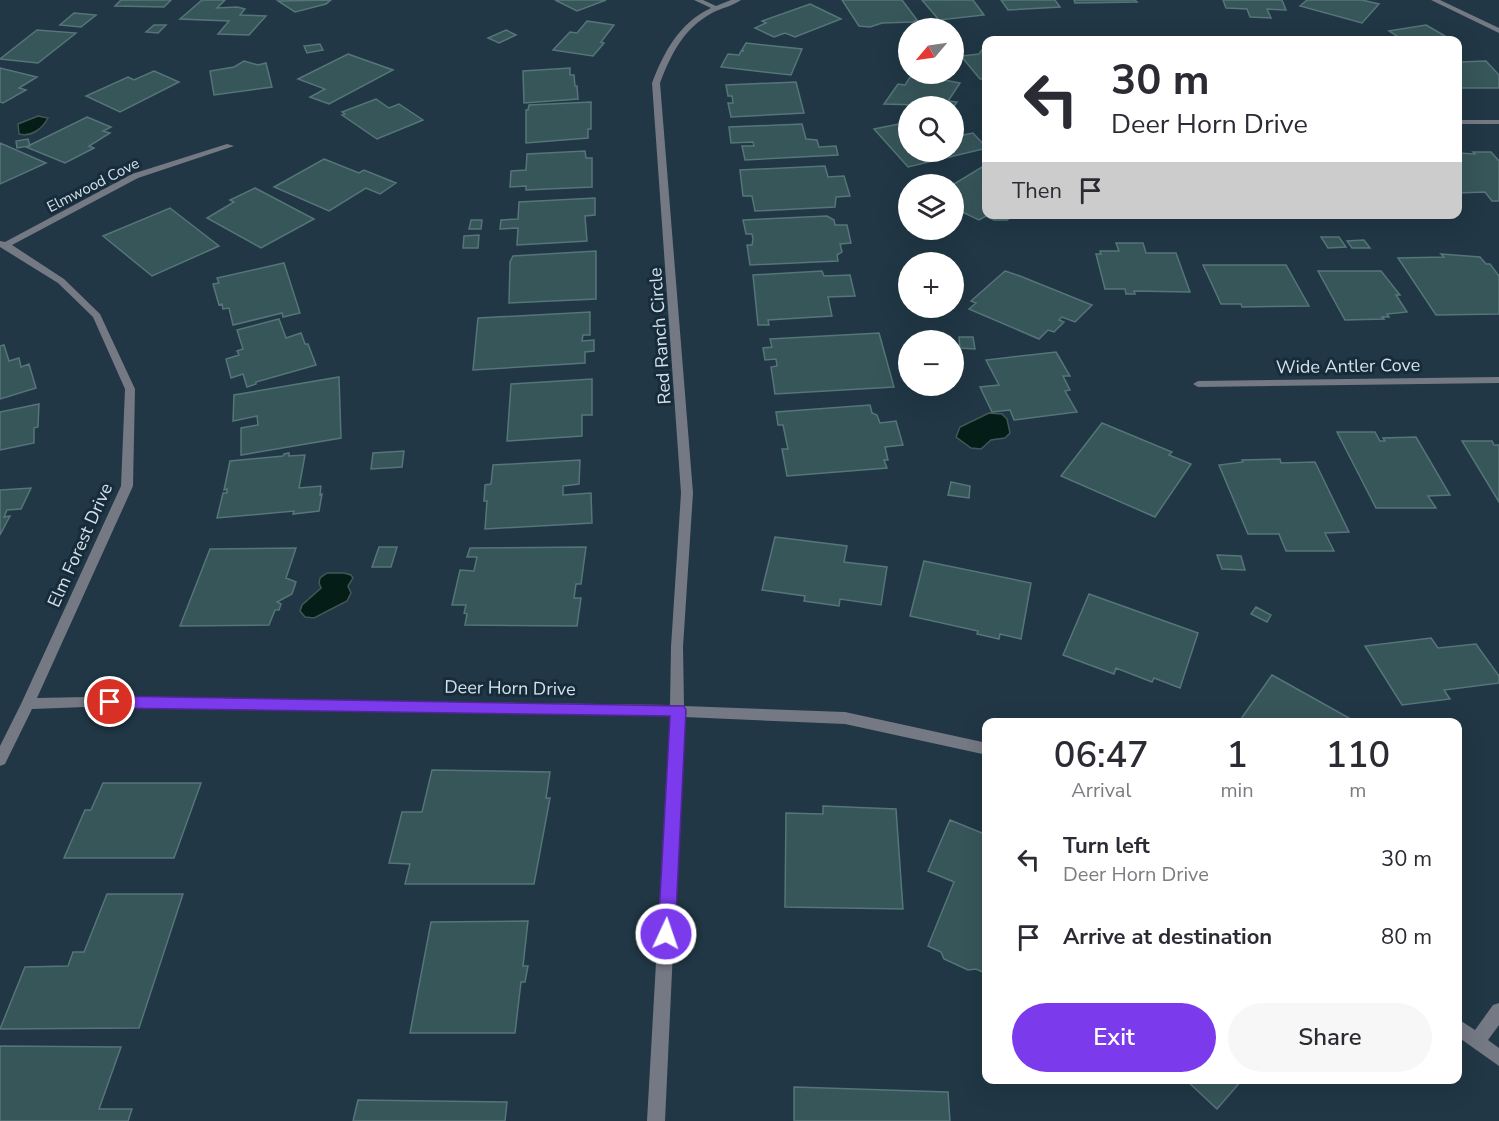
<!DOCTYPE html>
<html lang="en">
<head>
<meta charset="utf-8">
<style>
  body { margin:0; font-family:"Nunito Sans",sans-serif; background:#f7f7f7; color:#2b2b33; height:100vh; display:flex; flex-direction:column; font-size:22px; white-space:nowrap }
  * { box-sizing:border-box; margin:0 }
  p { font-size:20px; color:#7c7c81 }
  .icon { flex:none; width:33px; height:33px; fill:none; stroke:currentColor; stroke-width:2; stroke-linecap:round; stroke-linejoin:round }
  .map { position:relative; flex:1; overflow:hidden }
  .drawer { position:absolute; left:982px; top:718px; width:480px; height:366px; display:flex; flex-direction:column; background:#fff; border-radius:12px; box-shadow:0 6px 24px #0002 }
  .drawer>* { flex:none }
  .top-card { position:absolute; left:982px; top:36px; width:480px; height:183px; border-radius:12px; box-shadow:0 6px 24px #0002; background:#fff; color:#2b2b33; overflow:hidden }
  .needle { width:39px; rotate:241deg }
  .buttons { position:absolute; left:898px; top:18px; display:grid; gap:12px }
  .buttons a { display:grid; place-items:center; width:66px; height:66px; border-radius:50%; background:#fff; box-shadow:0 6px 24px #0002; font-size:30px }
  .pin { position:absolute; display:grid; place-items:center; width:51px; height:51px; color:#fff; margin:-26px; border:3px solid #fff; border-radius:50%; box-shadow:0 2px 6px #0007 }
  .me { position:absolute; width:66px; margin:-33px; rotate:3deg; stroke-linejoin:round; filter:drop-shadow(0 0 4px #0008) }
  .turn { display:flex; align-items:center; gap:21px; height:126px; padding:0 30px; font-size:27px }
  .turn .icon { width:78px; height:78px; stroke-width:2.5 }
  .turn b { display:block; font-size:42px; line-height:51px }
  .then { display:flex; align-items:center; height:57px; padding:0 30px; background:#0003; gap:12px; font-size:22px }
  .eta { display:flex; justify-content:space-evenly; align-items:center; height:102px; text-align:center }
  .eta b { font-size:36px; font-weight:600; line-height:42px }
  .button { display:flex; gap:12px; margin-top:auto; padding:12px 30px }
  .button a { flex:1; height:69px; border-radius:36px; background:#7c3aed; color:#fff; font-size:24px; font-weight:600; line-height:69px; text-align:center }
  .button a+a { background:#f7f7f7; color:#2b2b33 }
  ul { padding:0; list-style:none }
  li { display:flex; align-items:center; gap:18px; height:78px; padding:0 30px }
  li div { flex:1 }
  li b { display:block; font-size:22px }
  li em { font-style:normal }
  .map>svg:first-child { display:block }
  .water { fill:#051d17; stroke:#435856; stroke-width:1.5 }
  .building { fill:#37565a; stroke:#557579; stroke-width:1.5 }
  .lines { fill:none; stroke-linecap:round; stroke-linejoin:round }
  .street { fill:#757984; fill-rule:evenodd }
  .route { fill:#7c3aed; stroke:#51269a; stroke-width:1.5 }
  .labels { text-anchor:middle; stroke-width:6; stroke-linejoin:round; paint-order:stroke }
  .far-street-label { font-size:15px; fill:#d4e1ea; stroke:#172c3a }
  .street-label { font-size:18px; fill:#d4e1ea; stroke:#172c3a }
</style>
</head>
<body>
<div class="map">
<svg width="1499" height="1121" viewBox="0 0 1499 1121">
  <rect width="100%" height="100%" fill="#213745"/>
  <path class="water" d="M38 116 48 118C42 129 32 137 19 134L18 124Z
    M989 413 1002 414 1007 419 1010 433 1005 438 991 440 981 449 971 448 956 437 960 427Z
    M327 573H344L351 575 353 578 348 586 351 593 347 601 314 618 305 617 300 611 302 605 321 588 319 583 320 578Z"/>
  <path class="building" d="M121 0H171L164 7 115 6Z
    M202 0H225L217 8 237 7 245 9 240 15 266 16 249 35 218 34 229 21 180 19Z
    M331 0 326 4 295 12 278 1Z
    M555 0H606L577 11Z
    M842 0H902L917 20 913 22 882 23 870 27 859 26Z
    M922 0H973L984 15 939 20Z
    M1001 0H1055L1060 7 1008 10Z
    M1074 0H1135L1137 2 1075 3Z
    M1223 0H1282L1286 10 1267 9 1271 18 1250 17 1247 9 1226 8Z
    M1307 0H1362L1379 4 1362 23 1300 6Z
    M810 4 841 19 795 37 785 33 774 37 755 28 766 23 762 21Z
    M74 13 96 15 81 27 60 25Z
    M587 21 614 25 601 42 604 43 593 56 553 50 570 32 577 33Z
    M154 25H166L158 33 146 32Z
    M1426 25 1452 40H1403L1389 31Z
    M37 30 76 33 38 63 0 59Z
    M506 30 516 35 499 43 488 38Z
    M746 43 802 49 791 75 721 67 728 54 739 55 741 51H744L742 50Z
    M320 44 323 50 307 53 304 46Z
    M984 47 987 48V79H980L961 56 979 54Z
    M348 54 393 70 329 104 310 97 325 89 298 79Z
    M244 61 258 65 266 63 272 87 214 95 210 71 234 67Z
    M1486 61 1499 75V88H1459L1458 62Z
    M0 68 37 77 19 88 26 90 3 103 0 102Z
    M570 68V75H574L575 86H577L578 99 524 103 523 71Z
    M154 71 179 82 120 112 86 96 128 77 134 80Z
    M912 74 960 83 948 101 957 102 954 106 884 104 898 84 905 85Z
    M796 82 804 113 731 117 728 103H733L732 96H728L726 85Z
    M376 99 389 108 399 104 423 120 377 139 342 115 345 114 342 112Z
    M591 102V129H588V138L526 143V110H528L529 105Z
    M87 117 111 127 103 131 110 133 89 146 94 148 65 163 26 147Z
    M909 122V152H954V124L961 131 954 132 958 136 973 133 987 148 908 167 874 129Z
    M802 124 806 139 817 140 819 147 836 146 838 155 745 160 742 146H754L753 142 731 143 729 127Z
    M28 139 30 146 17 148 16 141Z
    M0 143 46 163 0 184Z
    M585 151 586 158H592V187L526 190V186L510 187 511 171 526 170 527 154Z
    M1473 152H1491L1499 161V201H1492L1485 192 1458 193V153L1475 154Z
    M324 159 359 173 364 170 396 183 380 194 366 188 329 211 274 187Z
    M987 164V214H1015L1007 220H994L986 216 979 220 954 208 961 203 954 200V184Z
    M825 166 828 177 844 176 850 196 836 197 835 207 755 211 752 196H743L740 170Z
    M255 188 314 219 261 248 207 218 234 202 230 200Z
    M595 198V215L585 216 587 241 517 245 518 228 500 229 501 220 518 219 519 202Z
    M170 208 219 246 152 276 103 236Z
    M827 216 834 220 835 225H847L851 243 840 244 842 252 837 255 838 261 750 265 747 245H752L753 239 752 234H746L743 220Z
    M471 220H482L481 229H469Z
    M479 235 478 248H463L464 236Z
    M1321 237H1339L1346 247 1328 248Z
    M1364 240 1370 248H1352L1347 241Z
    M1116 243H1143L1146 253H1176L1190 292 1134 291 1135 294H1126L1125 289H1105L1096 254H1101L1100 251H1119Z
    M596 251V299L509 303 510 262 513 256Z
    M1441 254 1480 257 1486 264H1490L1499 276V314L1436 315 1398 258 1444 257Z
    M284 263 300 313 283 317 282 313 233 325 229 308 223 309 222 304 219 305 213 284 219 283 217 278Z
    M1203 265H1286L1309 306 1242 307 1241 304H1221Z
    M822 271 824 276 850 275 855 296 828 297 832 316 768 320 769 325H758L753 275Z
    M1005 271 1020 276 1092 305 1075 322 1062 317 1059 320 1064 322 1054 332 1048 330 1039 339 969 309 976 303 971 301Z
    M1318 271H1381L1400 295H1396L1407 312 1387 314 1389 317H1382L1384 319 1345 320Z
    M590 312V335H583L582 341 594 340V351L585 352V363L473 370 478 318Z
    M279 319 286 338 301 333 305 344H308L316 365 256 382V384L247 387 243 374 231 378 226 359 239 355 237 351 243 349 237 330Z
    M879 333 894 387 775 394 771 367 777 366 776 359 765 360 763 348 772 347 770 339Z
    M959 337H973L975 349 960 348Z
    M4 345 9 361 19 358 21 367 29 364 36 388 0 399V346Z
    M1056 352 1070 376H1063L1070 390 1065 391 1077 412 1014 420 1010 410 992 412 980 387 999 385 986 360Z
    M339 377 341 438 241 455V428L258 425 257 416 233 421 234 395Z
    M592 379V415H582V436L507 441 511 384Z
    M39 404 38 427 34 428V443L0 450V412Z
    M870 405 872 413 877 415 880 423 896 421 903 445 885 447 888 460H884L887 468 787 476 782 449H788L783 425H778L776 412Z
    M1102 423 1172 452 1169 455 1191 464 1155 517 1061 476Z
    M1337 432H1375L1380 441H1385L1383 438 1416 437 1450 495 1428 496 1436 508H1376Z
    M1462 441H1492L1494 445H1499V502Z
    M404 451 402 467 371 469 373 453Z
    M289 453V456L305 455 299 488 321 486 320 495 322 494 319 511 293 514 294 511 217 518 223 493H227V489L224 490 230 461 283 456 284 454Z
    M1280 459 1281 463 1315 462 1349 532 1325 533 1334 551H1286L1279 534H1248L1219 465 1243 462 1242 460Z
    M580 460 579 484 563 486V495L591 493 592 523 485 529 487 501H484L485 485 491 484 493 465Z
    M951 482 970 486 969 498 948 495Z
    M31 488 21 509 7 510 4 517 10 516 0 535V490Z
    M775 537 847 546 844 562 887 567 881 605 840 599 839 606 804 601 805 596 762 590Z
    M379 547H397L391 567H372Z
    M586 547 581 584H576L574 598H581L577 626 465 625 467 614 464 613 466 605H452L460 570 474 571 477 557H467L470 548Z
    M296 548 286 578 296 582 292 594 277 602 281 604 279 610H275L269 625 180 626 210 549Z
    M1217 555 1241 556 1245 570 1222 569Z
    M924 561 1031 583 1021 639 1000 634 999 639 977 634 978 631 910 616Z
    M1089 594 1198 633 1180 688 1154 678 1152 682 1116 668 1114 674 1063 655Z
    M1256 607 1271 615 1267 622 1251 614Z
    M1431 638 1438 648 1476 644 1499 676V683L1444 690 1450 699 1402 705 1365 646Z
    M1272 675 1358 723H1238Z
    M432 770 550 772 546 798H550L534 884H405L410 864 389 863 402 812H422Z
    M103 783H201L174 858H64L85 810H91Z
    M823 806 896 809 903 909 785 907 786 813 823 814Z
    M950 820 987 835V974L976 969 968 970 944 959 941 952 928 946 954 882 928 871Z
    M107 894H183L139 1028 0 1029 25 967 68 966 73 952H84Z
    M528 921 523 966H528L525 982H521L515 1033H410L431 922Z
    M0 1046 121 1047 99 1109H132L128 1121H0Z
    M1186 1080H1242L1217 1109Z
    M794 1087 948 1092 950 1121H794Z
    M358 1100 507 1102 505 1121H353Z"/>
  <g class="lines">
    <path class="street" d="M694 0H703L716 6 731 0H741C733 6 721 8 712 13 684 28 671 54 660 83L693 493 683 647 684 706 845 712 987 743V755L845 724 684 717 665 1121H647L670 716 86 707 32 709 5 764 0 766V746L21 704 121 486 125 389 93 317 58 283 0 247V241L5 242 132 174 227 144 234 146 138 178 12 245 64 279 100 314 135 389 133 486 37 698 86 697 670 705 671 647 681 493 652 83C664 52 679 23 711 8Z
      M1431 0H1440L1499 28V33Z
      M1458 120H1499V124H1458Z
      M1499 377V383L1198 387 1193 384 1198 381Z
      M1499 1003V1025L1488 1040 1499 1048V1066L1458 1037V1019L1475 1030 1493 1005Z"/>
  </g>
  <path class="route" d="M110 696 684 706 686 710 675 934 673 940 666 943 660 940 658 934 670 716 110 708 105 706 103 702 105 697Z"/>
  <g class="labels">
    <g class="far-street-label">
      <text transform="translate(93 185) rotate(-27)" y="5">Elmwood Cove</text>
    </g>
    <g class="street-label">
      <text transform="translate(660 336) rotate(-94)" y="6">Red Ranch Circle</text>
      <text transform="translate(1348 366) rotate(-1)" y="6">Wide Antler Cove</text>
      <text transform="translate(80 545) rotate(-66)" y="6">Elm Forest Drive</text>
      <text transform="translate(510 688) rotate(1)" y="6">Deer Horn Drive</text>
    </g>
  </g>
</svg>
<div class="buttons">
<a><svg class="needle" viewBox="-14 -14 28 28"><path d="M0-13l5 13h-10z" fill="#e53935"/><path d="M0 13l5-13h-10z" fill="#7c7c81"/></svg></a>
<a><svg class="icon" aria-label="search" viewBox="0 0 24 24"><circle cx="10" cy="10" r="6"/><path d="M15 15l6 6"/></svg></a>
<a><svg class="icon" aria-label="layers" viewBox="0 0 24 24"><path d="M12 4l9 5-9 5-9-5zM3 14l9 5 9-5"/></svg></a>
<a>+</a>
<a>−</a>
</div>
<div class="pin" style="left:110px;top:702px;background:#d93025"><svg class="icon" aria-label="arrive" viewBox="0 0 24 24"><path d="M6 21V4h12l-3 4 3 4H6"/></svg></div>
<svg class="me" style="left:666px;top:934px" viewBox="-20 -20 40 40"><circle r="17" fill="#7c3aed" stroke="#fff" stroke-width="3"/><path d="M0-11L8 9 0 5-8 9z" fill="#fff"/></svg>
<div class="top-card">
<div class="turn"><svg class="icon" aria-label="left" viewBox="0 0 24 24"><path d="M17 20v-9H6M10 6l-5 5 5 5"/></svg><div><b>30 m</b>Deer Horn Drive</div></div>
<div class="then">Then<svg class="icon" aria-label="arrive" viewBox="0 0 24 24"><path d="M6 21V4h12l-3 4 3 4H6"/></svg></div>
</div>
<section class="drawer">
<div class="eta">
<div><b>06:47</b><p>Arrival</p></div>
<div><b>1</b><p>min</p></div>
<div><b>110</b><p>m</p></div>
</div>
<ul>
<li><svg class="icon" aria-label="left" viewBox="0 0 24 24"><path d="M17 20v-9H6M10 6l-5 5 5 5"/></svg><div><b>Turn left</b><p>Deer Horn Drive</p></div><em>30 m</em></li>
<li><svg class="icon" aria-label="arrive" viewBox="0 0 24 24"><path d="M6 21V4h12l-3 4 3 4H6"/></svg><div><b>Arrive at destination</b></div><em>80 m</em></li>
</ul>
<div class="button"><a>Exit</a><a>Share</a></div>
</section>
</div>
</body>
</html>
